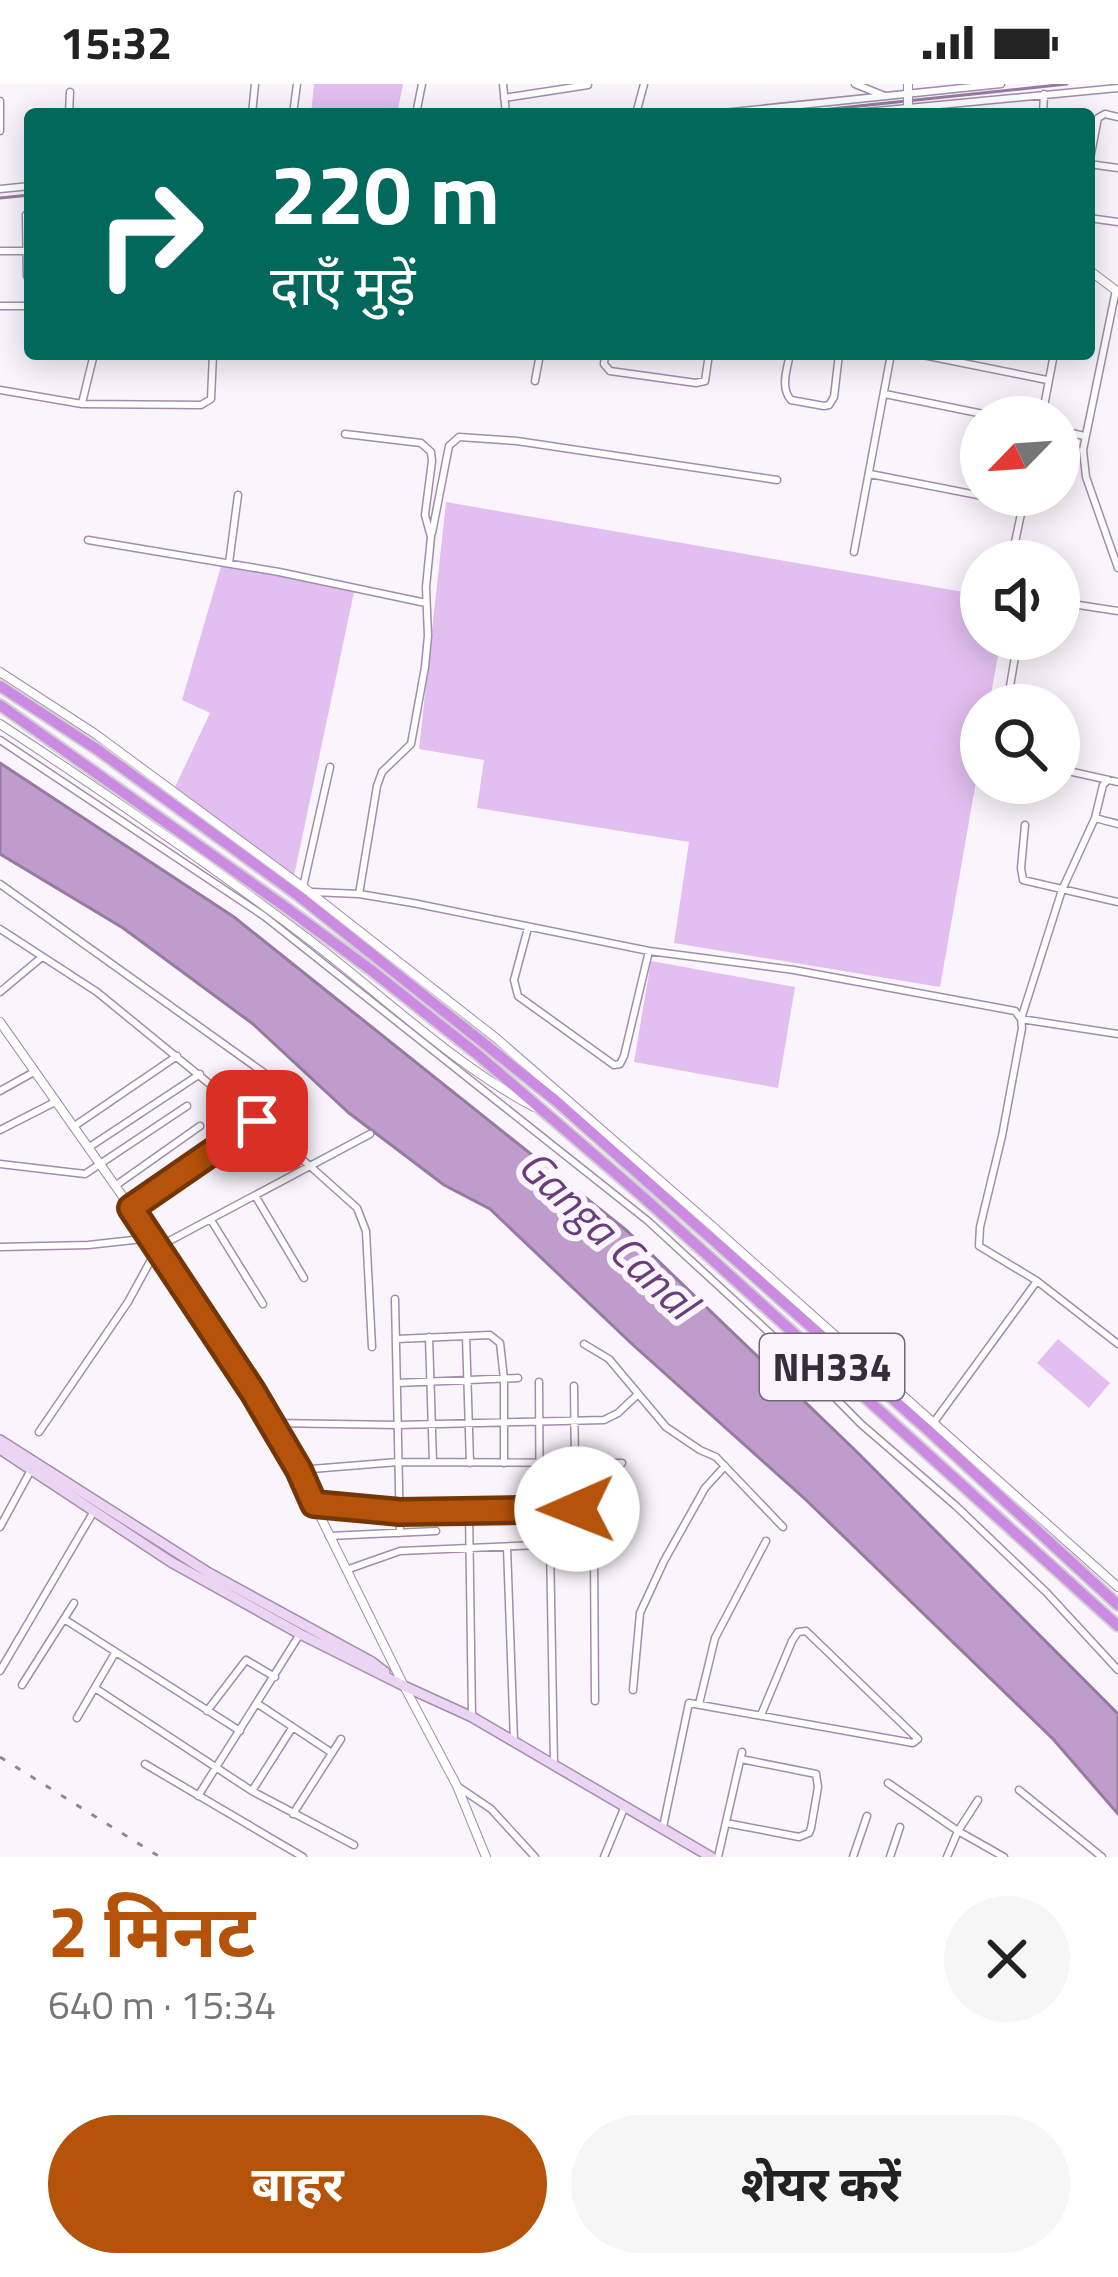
<!DOCTYPE html>
<html lang="hi">
<head>
<meta charset="utf-8">
<style>
  body { margin:0; font-family:"Titillium Web","Noto Sans Devanagari",sans-serif; background:#f6f6f6; color:#222; height:100vh; display:flex; flex-direction:column; font-size:45px; white-space:nowrap }
  * { box-sizing:border-box; margin:0 }
  p { font-size:39px; color:#767676 }
  .icon { flex:none; width:66px; height:66px; fill:none; stroke:currentColor; stroke-width:2; stroke-linecap:round; stroke-linejoin:round }
  .map { position:relative; height:1773px; overflow:hidden }
  .details { display:flex; flex-direction:column; background:#fff; flex:1 }
  .details>* { flex:none }
  .hud { position:absolute; left:24px; top:24px; width:1071px; height:252px; border-radius:12px; box-shadow:0 6px 30px #0003; background:#00695c; color:#fff; overflow:hidden }
  .needle { width:78px; rotate:245deg }
  .tools { position:absolute; left:960px; top:312px; display:grid; gap:24px }
  .tools a { display:grid; place-items:center; width:120px; height:120px; border-radius:50%; background:#fff; box-shadow:0 6px 30px #0003; font-size:60px }
  .pin { position:absolute; display:grid; place-items:center; width:102px; height:102px; color:#fff; margin:-51px; border-radius:24px; box-shadow:0 6px 18px #0006 }
  .me { position:absolute; width:132px; margin:-66px; rotate:269deg; stroke-linejoin:round; filter:drop-shadow(0 0 9px #0008) }
  .turn { display:flex; align-items:center; gap:42px; height:252px; padding:0 48px; font-size:54px }
  .turn .icon { width:156px; height:156px; stroke-width:2.5 }
  .turn b { display:block; font-size:84px; line-height:102px }
  .round { display:grid; place-items:center; flex:none; width:126px; height:126px; border-radius:63px; background:#f6f6f6 }
  .overview { display:flex; align-items:center; justify-content:space-between; height:204px; padding:0 48px }
  h1 { font-size:72px; font-weight:700; line-height:90px; color:#b45309 }
  .cta { display:flex; gap:24px; margin-top:auto; padding:24px 48px }
  .cta a { flex:1; height:138px; border-radius:72px; background:#b45309; color:#fff; font-size:48px; font-weight:700; line-height:138px; text-align:center }
  .cta a+a { background:#f6f6f6; color:#222 }
  .status { display:flex; justify-content:space-between; align-items:center; height:84px; padding:0 60px; background:#fff; direction:ltr }
  .status svg { height:33px; fill:currentColor }
  .map>svg:first-child { display:block }
  .green { fill:#e2bff0 }
  .water { fill:#bf9ccc; stroke:#967ba0; stroke-width:3 }
  .lines { fill:none; stroke-linecap:round; stroke-linejoin:round }
  .stream { stroke:#967ba0; stroke-width:3 }
  .minor-casing { stroke:#a28daa; stroke-width:9 }
  .tertiary-casing { stroke:#a28daa; stroke-width:10 }
  .secondary-casing { stroke:#a28daa; stroke-width:12 }
  .trunk-casing { stroke:#d3d1d3; stroke-width:14 }
  .minor { stroke:#fff; stroke-width:6 }
  .tertiary { stroke:#fff; stroke-width:8 }
  .secondary { stroke:#ecd4f4; stroke-width:9 }
  .trunk { stroke:#cc8be3; stroke-width:10 }
  .rail { stroke:#8f8892; stroke-width:3; stroke-dasharray:6 12; stroke-linecap:butt }
  .route-casing { stroke:#753606; stroke-width:30 }
  .route { stroke:#b45309; stroke-width:21 }
  .labels { text-anchor:middle; stroke-width:12; stroke-linejoin:round; paint-order:stroke }
  .shield { fill:#faf5fc; stroke:#706974; stroke-width:3 }
  .shield-label { font-size:39px; font-weight:bold; fill:#352d39 }
  .water-label { font-size:45px; font-style:italic; fill:#6a3e7a; stroke:#faf5fc }
</style>
</head>
<body>
<div class="status"><b>15:32</b><svg viewBox="0 0 49 12"><path d="M0 12V9h3v3zM5 12V6h3v6zM10 12V3h3v9zM15 12V0h3v12zM26 1h20v11H26zM47 4h2v5h-2z"/></svg></div>
<div class="map">
<svg width="1118" height="1773" viewBox="0 0 1118 1773">
  <rect width="100%" height="100%" fill="#faf5fc"/>
  <path class="green" d="M314 0H403L397 30H311Z
    M446 418 981 511V555H1001L989 621H981V669L940 903 674 859 689 758 477 724 484 676 419 665Z
    M222 479 354 508 294 792 175 703 210 629 182 616Z
    M651 877 795 903 778 1004 634 978Z
    M1058 1255 1110 1299 1089 1324 1037 1279Z"/>
  <path class="water" d="M0 679 234 833 626 1146 857 1368 1118 1630V1730L1053 1655 805 1415 632 1260 490 1125 444 1101 349 1029 253 940 123 844 0 770Z"/>
  <g class="lines">
    <path class="stream" d="M783 30 1067 0
      M0 114 30 111"/>
    <g class="minor-casing">
      <path id="minor" d="M503 0 506 30
        M855 0 885 12
        M504 14 588 1
        M0 17V47
        M69 30 70 8
        M252 30 255 0
        M293 30 297 0
        M416 30 422 0
        M636 30 644 0
        M713 30 1001 0
        M845 30 1118 4
        M1043 30 1044 10
        M1089 80 1098 34 1105 30 1118 33
        M1089 80 1118 84
        M0 105 30 102
        M26 131 27 192
        M1089 134 1118 138
        M0 167H26
        M1116 206 1083 366 1086 393 1118 484
        M0 222H30
        M605 270 604 280 610 287 696 299 705 297 709 270
        M790 270C787 285 780 304 791 316L824 322 829 321 834 313 839 270
        M918 270 1047 296
        M535 297 540 270
        M0 306 82 320 201 321 211 315 213 270
        M885 310 998 333
        M82 319 94 270
        M1042 333 1054 270
        M1059 346 1084 352
        M345 350 421 359 431 368 432 377 425 431 431 453 426 503 428 552 425 583 411 660 382 688 377 702 359 810
        M870 390 1023 420
        M432 449 449 362 459 353 517 357 777 396
        M88 456 279 488 426 519
        M854 468 891 270
        M1011 477 1025 411
        M229 479 238 411
        M1059 518 1118 527
        M1007 620 1018 555
        M0 656 264 832 648 1137 785 1263 861 1340 956 1422 1046 1508 1118 1586
        M1059 685 1118 698
        M1108 696 1103 701 1095 734 1062 806 1021 935 1118 950
        M1095 734 1118 740
        M1025 741 1021 784 1023 796 1118 818
        M0 800 281 1001
        M303 803 330 683
        M312 808 359 810 413 819 649 867 794 886 1015 927 1021 935 1022 944 1002 1052 980 1143 979 1162 1037 1197 1118 1260
        M528 844 514 896 518 912 614 981 620 980 624 972 649 867
        M0 845 97 908 310 1082 357 1124 366 1147 372 1263
        M0 908 42 873
        M0 1007 34 988
        M73 1043 177 972
        M0 1046 55 1018
        M88 1064 200 990
        M0 1080 85 1090 187 1022
        M115 1102 200 1042
        M256 1113 304 1194
        M131 1124 256 1038
        M211 1136 263 1220
        M0 1163 88 1161 152 1154
        M395 1215 400 1449
        M466 1252 470 1379
        M429 1253 433 1378
        M396 1255 490 1251 500 1259 504 1295V1379
        M584 1260 609 1275 666 1343 700 1366 716 1373 783 1443
        M539 1298 540 1461
        M397 1299 518 1294
        M574 1302 576 1463
        M934 1338 1037 1197
        M272 1339 398 1341 604 1336 618 1329 637 1311
        M39 1348 128 1218 158 1163 370 1050
        M299 1386 398 1378 622 1379
        M314 1420 400 1428 608 1424
        M469 1427 472 1633
        M0 1443 31 1386
        M329 1452 436 1447
        M550 1461 554 1680
        M507 1463 514 1657
        M346 1486 400 1467 540 1461 590 1465 594 1469 595 1617
        M64 1535 240 1647
        M0 1587 94 1427
        M22 1601 74 1519
        M95 1604 252 1707 354 1761
        M633 1606 640 1529 664 1477 705 1404 725 1382
        M258 1620 332 1669
        M699 1620 715 1554 766 1457
        M207 1627 246 1576 275 1593
        M77 1634 115 1569
        M145 1680 303 1773
        M888 1699 958 1747 1004 1773
        M460 1704 491 1725 535 1773
        M1019 1706 1102 1773
        M252 1707 292 1644
        M198 1712 300 1550
        M293 1730 341 1655
        M726 1739 799 1753 809 1749 811 1744 818 1703 816 1690 741 1675
        M663 1743 689 1619 913 1659 918 1655 806 1547 798 1548 792 1557 761 1631
        M604 1773 625 1722
        M718 1773 742 1668
        M853 1773 867 1732
        M890 1773 900 1743
        M947 1773 958 1747 978 1716"/>
    </g>
    <g class="tertiary-casing">
      <path id="tertiary" d="M908 0V24L910 30
        M1089 186 1118 208
        M0 588 94 649 303 803 496 954 702 1133 1118 1503
        M0 640C104 708 208 779 307 854 380 909 454 981 534 1023
        M0 938 152 1154 281 1353 404 1602 457 1702 486 1773"/>
    </g>
    <g class="secondary-casing">
      <path id="secondary" d="M0 1356 209 1489 372 1578 385 1588
        M0 1365 171 1478 300 1550 404 1602 472 1633 711 1773"/>
    </g>
    <g class="trunk-casing">
      <path id="trunk" d="M0 602 98 666 299 812 555 1016 929 1347 1118 1521
        M0 621 284 822 371 886 477 970 642 1112 1118 1542"/>
    </g>
    <use href="#minor" class="minor"/>
    <use href="#tertiary" class="tertiary"/>
    <use href="#secondary" class="secondary"/>
    <use href="#trunk" class="trunk"/>
    <path class="rail" d="M0 1673 160 1773"/>
  </g>
  <g class="lines">
    <g class="route-casing">
      <path id="route" d="M257 1037 131 1124 253 1308 299 1386 314 1420 400 1428 577 1425"/>
    </g>
    <use href="#route" class="route"/>
  </g>
  <g class="labels">
    <rect class="shield" x="760" y="1250" width="144" height="66" rx="9"/>
    <g class="shield-label">
      <text x="832" y="1297">NH334</text>
    </g>
    <g class="water-label">
      <text transform="translate(608 1150) rotate(43)" y="16">Ganga Canal</text>
    </g>
  </g>
</svg>
<div class="tools">
<a><svg class="needle" viewBox="-14 -14 28 28"><path d="M0-13l5 13h-10z" fill="#e53935"/><path d="M0 13l5-13h-10z" fill="#767676"/></svg></a>
<a><svg class="icon" aria-label="sound" viewBox="0 0 24 24"><path d="M4 9h4l5-4v14l-5-4H4zM17 9q2 3 0 6"/></svg></a>
<a><svg class="icon" aria-label="search" viewBox="0 0 24 24"><circle cx="10" cy="10" r="6"/><path d="M15 15l6 6"/></svg></a>
</div>
<div class="pin" style="left:257px;top:1037px;background:#d93025"><svg class="icon" aria-label="arrive" viewBox="0 0 24 24"><path d="M6 21V4h12l-3 4 3 4H6"/></svg></div>
<svg class="me" style="left:577px;top:1425px" viewBox="-20 -20 40 40"><circle r="19" fill="#fff"/><path d="M0-13L10 11 0 6-10 11z" fill="#b45309"/></svg>
<div class="hud">
<div class="turn"><svg class="icon" aria-label="right" viewBox="0 0 24 24"><path d="M7 20v-9h11M14 6l5 5-5 5"/></svg><div><b>220 m</b>दाएँ मुड़ें</div></div>
</div>
</div>
<section class="details">
<div class="overview"><div><h1>2 मिनट</h1><p>640 m · 15:34</p></div><a class="round"><svg class="icon" aria-label="close" viewBox="0 0 24 24"><path d="M6 6l12 12M18 6L6 18"/></svg></a></div>
<div class="cta"><a>बाहर</a><a>शेयर करें</a></div>
</section>
</body>
</html>
